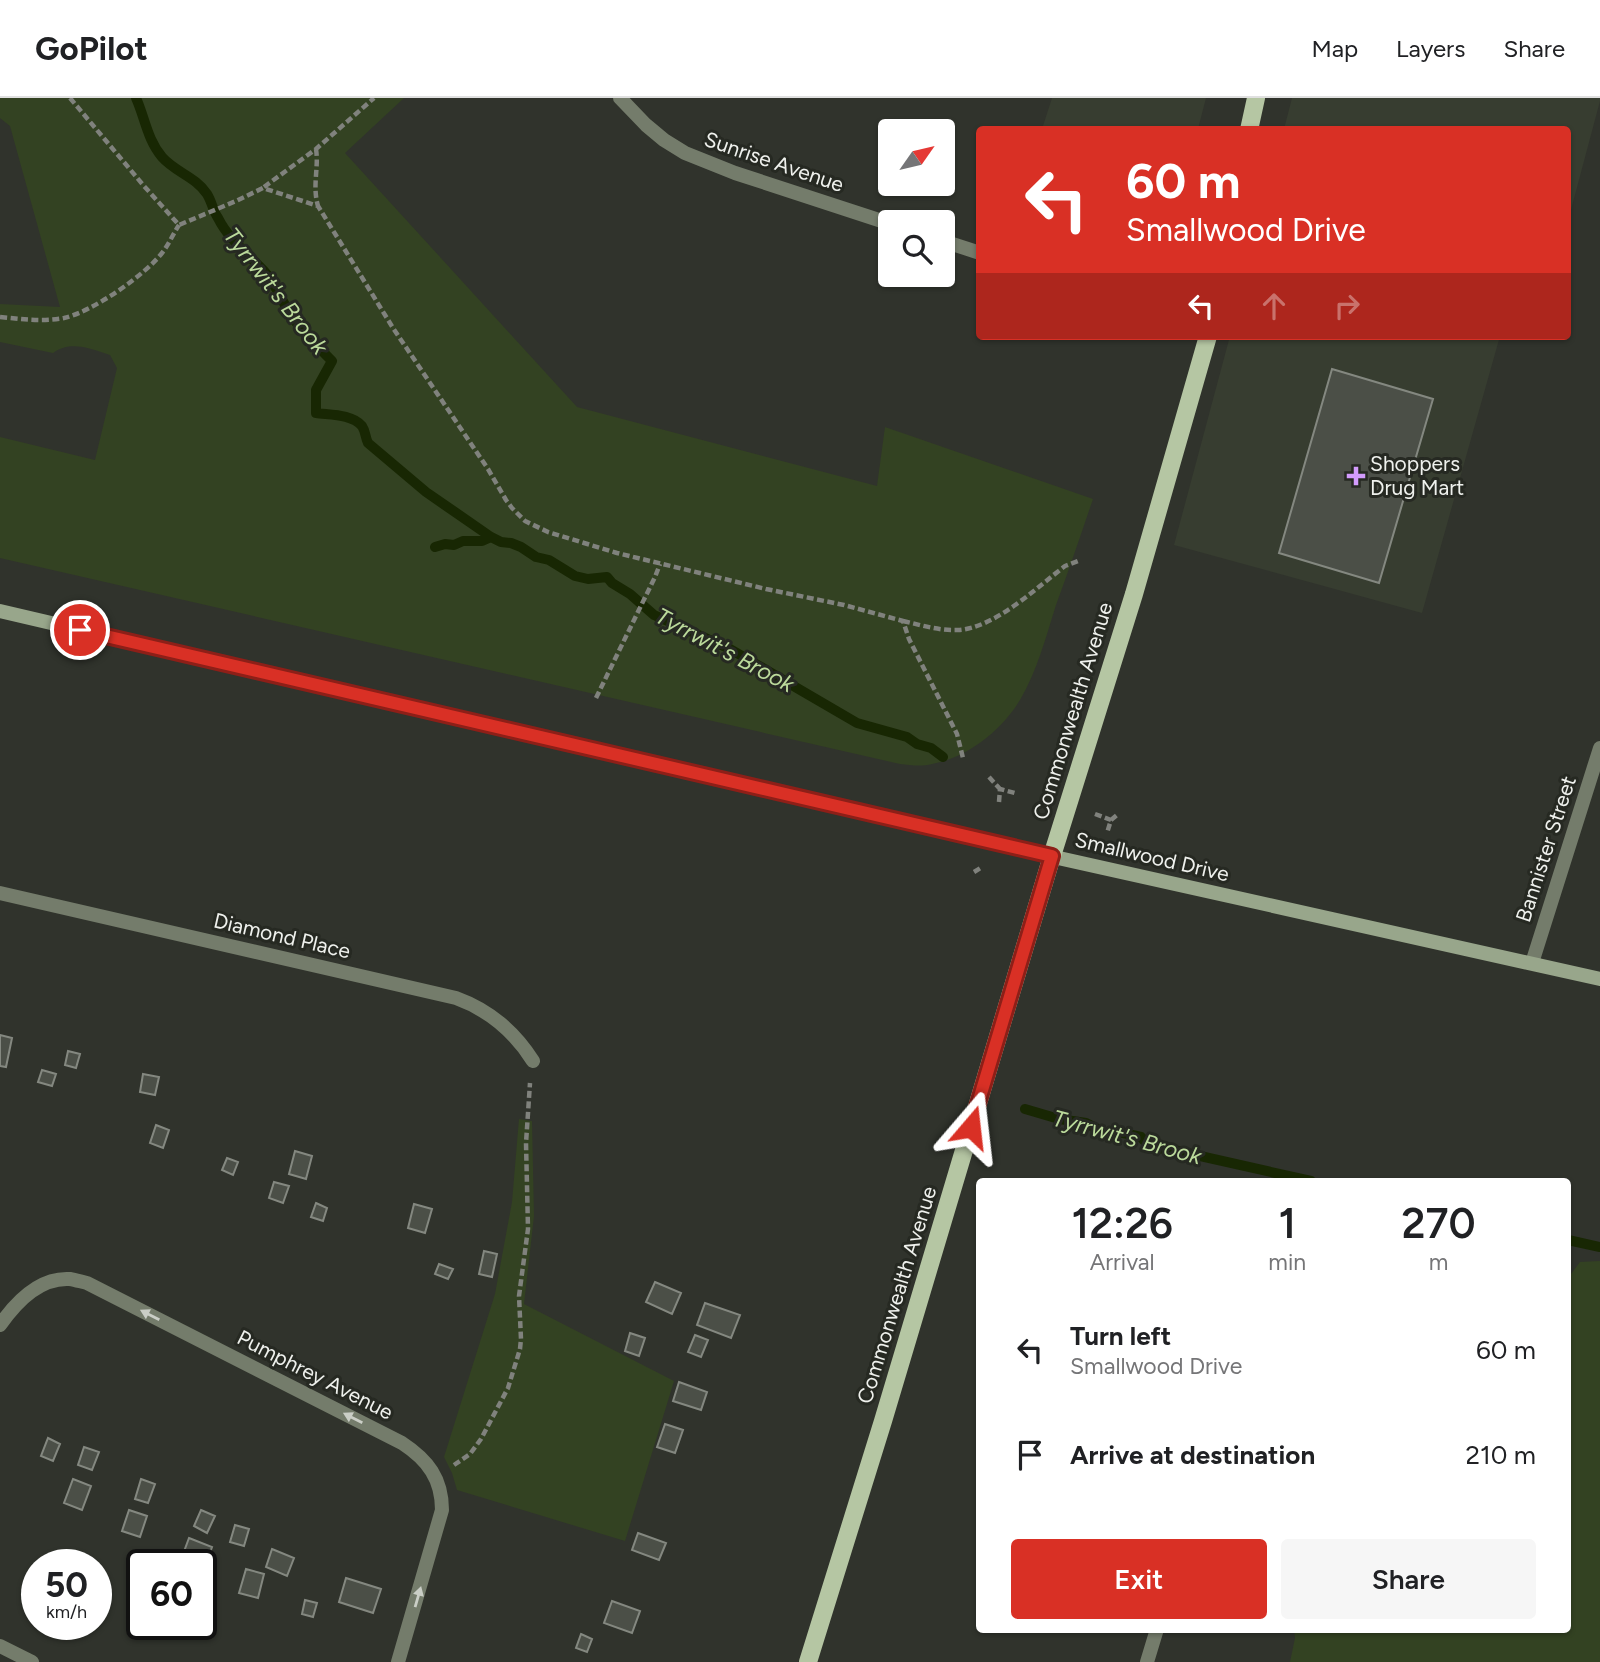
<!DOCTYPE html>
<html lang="en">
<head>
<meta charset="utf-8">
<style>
  body { margin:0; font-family:Figtree,sans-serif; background:#f6f6f6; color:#202124; height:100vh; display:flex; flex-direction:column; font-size:26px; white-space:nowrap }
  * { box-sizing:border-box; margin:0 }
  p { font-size:23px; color:#757577 }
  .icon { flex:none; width:38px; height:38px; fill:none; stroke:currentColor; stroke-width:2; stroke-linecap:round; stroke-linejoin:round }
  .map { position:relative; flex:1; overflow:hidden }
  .details { position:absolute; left:976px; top:1080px; width:595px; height:455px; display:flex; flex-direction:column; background:#fff; border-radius:7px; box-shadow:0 2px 5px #0004 }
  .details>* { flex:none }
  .hud { position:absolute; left:976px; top:28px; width:595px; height:214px; border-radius:7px; box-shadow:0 2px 5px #0004; background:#d93025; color:#fff; overflow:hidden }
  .needle { width:46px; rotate:56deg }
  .buttons { position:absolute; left:878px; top:21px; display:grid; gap:14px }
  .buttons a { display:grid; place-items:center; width:77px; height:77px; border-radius:7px; background:#fff; box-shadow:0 2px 5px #0004; font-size:35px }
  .speed { position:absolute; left:21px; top:1451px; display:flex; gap:14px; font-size:35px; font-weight:700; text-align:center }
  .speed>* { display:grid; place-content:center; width:91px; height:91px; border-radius:50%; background:#fff; box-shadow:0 2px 5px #0004; line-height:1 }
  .speed small { font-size:18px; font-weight:400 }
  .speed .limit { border:4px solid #111; border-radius:10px; background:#fff; color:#111 }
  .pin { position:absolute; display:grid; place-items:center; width:60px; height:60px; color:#fff; margin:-30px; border:4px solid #fff; border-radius:50%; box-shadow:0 2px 7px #0007 }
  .me { position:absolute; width:77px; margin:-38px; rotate:17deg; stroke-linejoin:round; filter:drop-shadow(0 0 5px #0008) }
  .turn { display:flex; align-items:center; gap:24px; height:147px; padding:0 35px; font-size:32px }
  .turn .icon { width:91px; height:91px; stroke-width:2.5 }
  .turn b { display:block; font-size:49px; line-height:60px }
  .lanes { display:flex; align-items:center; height:66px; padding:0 35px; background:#0003; justify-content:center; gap:35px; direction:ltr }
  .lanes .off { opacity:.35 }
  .eta { display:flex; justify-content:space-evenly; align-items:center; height:119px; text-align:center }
  .eta b { font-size:42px; font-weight:600; line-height:49px }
  .button { display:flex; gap:14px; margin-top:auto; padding:14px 35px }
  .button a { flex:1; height:80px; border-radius:7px; background:#d93025; color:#fff; font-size:28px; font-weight:600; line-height:80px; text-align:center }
  .button a+a { background:#f6f6f6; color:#202124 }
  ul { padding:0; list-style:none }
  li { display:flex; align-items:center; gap:21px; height:105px; padding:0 35px }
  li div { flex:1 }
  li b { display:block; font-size:26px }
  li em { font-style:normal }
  header { display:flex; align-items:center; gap:42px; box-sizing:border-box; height:98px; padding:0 35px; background:#fff; border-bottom:2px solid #e0e0e0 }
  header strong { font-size:33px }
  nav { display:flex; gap:38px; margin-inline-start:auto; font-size:24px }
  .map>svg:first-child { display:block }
  .built { fill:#373d30 }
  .green { fill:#334222 }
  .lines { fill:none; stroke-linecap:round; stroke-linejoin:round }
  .stream { stroke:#182703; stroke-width:10 }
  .building { fill:#4b4f47; stroke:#848880; stroke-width:2 }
  .path { stroke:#80827d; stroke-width:4.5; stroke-dasharray:7 3.5; stroke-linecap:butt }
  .street { stroke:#747c6b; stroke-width:14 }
  .secondary { stroke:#98a68b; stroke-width:14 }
  .primary { stroke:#b5c6a3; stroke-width:18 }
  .oneway { fill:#cacec6 }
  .route-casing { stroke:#8d1f18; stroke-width:18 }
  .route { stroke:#d93025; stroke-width:12 }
  .poi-dot { fill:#d39cfc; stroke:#262922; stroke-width:2.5 }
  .labels { text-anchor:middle; stroke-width:6; stroke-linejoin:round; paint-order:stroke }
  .street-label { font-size:21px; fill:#eff1ed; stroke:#262922 }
  .poi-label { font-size:21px; fill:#eff1ed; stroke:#262922; text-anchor:start }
  .water-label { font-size:23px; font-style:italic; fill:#bbda9b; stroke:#262922 }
</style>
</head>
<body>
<header>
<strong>GoPilot</strong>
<nav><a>Map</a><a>Layers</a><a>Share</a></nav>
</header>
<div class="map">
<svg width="1600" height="1564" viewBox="0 0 1600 1564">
  <rect width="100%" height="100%" fill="#30332c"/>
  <path class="built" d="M1052 0H1206L1198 31H1042Z
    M1292 0H1600V3L1568 123V32L1284 31Z
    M1230 238H1500L1422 515 1174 447Z"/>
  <path class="green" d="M0 0H404L345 55 577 309 877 388 885 329 1093 401C1081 436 1069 472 1056 507 1046 539 1037 573 1020 602 1001 633 968 659 932 666 921 669 911 667 900 666L0 460V339L95 362 117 270 110 257C91 251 71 242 53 255L0 244V206L60 209 10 28 0 20Z
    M519 1021 532 1023 534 1118 524 1206 674 1283 625 1443 457 1392 452 1375 444 1359 495 1196 512 1104Z
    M1600 1163V1564H1290L1295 1540 1294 1531H1568V1180L1580 1164Z"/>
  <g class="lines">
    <path class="stream" d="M136 0C145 20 147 41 162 59 175 74 196 79 207 96 212 104 213 113 218 120 229 142 248 156 264 173 276 186 282 204 292 219 304 235 318 249 332 263L316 292V315C330 317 352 316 362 328 366 334 365 339 368 345L426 394 491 439 501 444 511 445 521 449 536 459 549 462 575 478 588 481 607 479 612 485 630 496 654 517 730 551 857 625 907 639 917 646 931 650 943 659
      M435 449 445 446 454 447 463 443H482L491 439
      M1025 1011 1059 1021 1086 1025 1109 1037 1119 1034 1141 1039 1148 1047 1154 1050 1169 1051 1311 1083
      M1568 1142 1600 1149"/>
  </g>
  <path class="building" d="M1332 271 1433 301 1379 485 1279 455Z
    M0 937 12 940 6 969 0 968Z
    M68 953 80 956 76 970 65 967Z
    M42 972 56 976 52 988 38 984Z
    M143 976 159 979 155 997 140 994Z
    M156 1027 169 1032 163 1050 150 1045Z
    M295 1053 312 1058 306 1081 289 1076Z
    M227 1060 238 1064 233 1077 222 1072Z
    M274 1084 289 1088 283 1105 269 1100Z
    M316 1105 327 1110 323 1123 311 1119Z
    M414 1106 432 1111 425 1135 408 1130Z
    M484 1153 497 1156 492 1179 479 1176Z
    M439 1166 453 1171 448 1181 435 1176Z
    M655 1184 681 1195 672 1216 646 1204Z
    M705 1205 740 1217 731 1240 697 1227Z
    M630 1235 645 1240 639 1258 625 1253Z
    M695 1237 708 1242 701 1259 688 1254Z
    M679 1284 707 1294 701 1312 673 1303Z
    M665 1326 683 1332 675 1355 657 1349Z
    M48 1340 60 1346 53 1363 41 1358Z
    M84 1349 99 1354 92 1372 78 1367Z
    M73 1381 91 1388 82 1412 64 1405Z
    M141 1381 155 1386 148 1405 135 1401Z
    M129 1412 147 1418 140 1439 122 1433Z
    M201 1412 215 1418 207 1435 194 1428Z
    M235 1427 249 1431 244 1448 230 1444Z
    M638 1435 666 1445 659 1462 632 1452Z
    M189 1440 212 1449 205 1468 182 1459Z
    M272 1451 294 1460 287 1478 266 1469Z
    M246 1471 264 1476 258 1500 239 1495Z
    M346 1480 381 1491 373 1515 339 1504Z
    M305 1502 317 1505 313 1519 302 1516Z
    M612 1503 640 1513 632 1535 604 1525Z
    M581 1536 592 1541 587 1554 576 1550Z"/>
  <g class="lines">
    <path class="path" d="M70 0 144 88 179 127 236 103 263 90 318 108 393 230 488 371 506 402 512 410 525 423 548 434 617 455 766 491 844 507 903 523 909 541 957 636 963 660
      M316 51C319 70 312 88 318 108
      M264 89 316 51 374 0
      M0 219C22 221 42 224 64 220 92 214 145 177 162 155 169 146 173 136 179 127
      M903 523C921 527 939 533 958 532 995 530 1036 490 1065 468L1078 463
      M596 600 655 479 660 466
      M989 679 1000 691
      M999 704 1000 691 1015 695
      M1095 716 1111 722 1107 735
      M1111 722 1117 717
      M974 774 982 769
      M454 1367 470 1356 481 1341 508 1290 520 1251 521 1241 519 1198 528 1131 526 1045 530 985"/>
    <path class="street" d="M620 0 646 27 664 42 685 55 735 75 891 126
      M943 143 980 155
      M0 795 456 900C489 912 514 933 533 963
      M1532 865 1600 650
      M0 1227C16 1204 40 1179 70 1181 76 1182 82 1184 87 1185L402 1345C428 1362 442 1381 442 1412L398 1564
      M0 1548 32 1564
      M1147 1564 1157 1531"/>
    <path class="secondary" d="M0 513 987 744 1600 881"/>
    <path class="primary" d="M1249 32 1256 0
      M808 1564 883 1323 1052 758 1134 496 1208 238"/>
  </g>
  <defs><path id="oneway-solid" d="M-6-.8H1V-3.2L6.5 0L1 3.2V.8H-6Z" transform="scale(1.75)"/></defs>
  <g class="oneway">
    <use href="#oneway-solid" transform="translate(150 1217) rotate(-153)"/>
    <use href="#oneway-solid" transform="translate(353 1320) rotate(-153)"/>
    <use href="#oneway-solid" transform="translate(418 1499) rotate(-74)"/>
  </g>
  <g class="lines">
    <g class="route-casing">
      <path id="route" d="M80 532 1052 758 971 1029"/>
    </g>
    <use href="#route" class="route"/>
  </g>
  <path class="poi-dot" d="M1352.5 367.5h7v7h7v7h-7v7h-7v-7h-7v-7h7z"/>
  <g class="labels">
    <g class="street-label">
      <text transform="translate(774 64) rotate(19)" y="7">Sunrise Avenue</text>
      <text transform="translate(1073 613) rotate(-73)" y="7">Commonwealth Avenue</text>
      <text transform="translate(1546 751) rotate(-72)" y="7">Bannister Street</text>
      <text transform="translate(1152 759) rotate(13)" y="7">Smallwood Drive</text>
      <text transform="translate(282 838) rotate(13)" y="7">Diamond Place</text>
      <text transform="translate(897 1197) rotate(-73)" y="7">Commonwealth Avenue</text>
      <text transform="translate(315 1277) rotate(27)" y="7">Pumphrey Avenue</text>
    </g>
    <g class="poi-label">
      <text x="1370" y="373">Shoppers<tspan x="1370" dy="24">Drug Mart</tspan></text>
    </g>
    <g class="water-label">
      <text transform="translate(276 193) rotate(52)" y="8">Tyrrwit's Brook</text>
      <text transform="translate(725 552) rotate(28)" y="8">Tyrrwit's Brook</text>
      <text transform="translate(1127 1039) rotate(15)" y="8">Tyrrwit's Brook</text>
    </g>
  </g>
</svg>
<div class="buttons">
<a><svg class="needle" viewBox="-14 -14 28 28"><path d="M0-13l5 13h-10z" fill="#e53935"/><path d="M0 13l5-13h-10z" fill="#757577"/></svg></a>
<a><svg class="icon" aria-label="search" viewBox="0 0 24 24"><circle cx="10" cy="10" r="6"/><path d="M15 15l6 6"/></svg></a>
</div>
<div class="speed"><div>50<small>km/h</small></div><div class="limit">60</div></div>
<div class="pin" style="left:80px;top:532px;background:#d93025"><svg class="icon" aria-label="arrive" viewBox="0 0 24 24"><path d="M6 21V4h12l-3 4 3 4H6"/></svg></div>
<svg class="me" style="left:971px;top:1029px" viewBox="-20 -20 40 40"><path d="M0-17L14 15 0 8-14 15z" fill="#d93025" stroke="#fff" stroke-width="4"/></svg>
<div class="hud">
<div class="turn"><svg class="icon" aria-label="left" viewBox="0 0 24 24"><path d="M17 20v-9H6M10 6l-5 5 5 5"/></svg><div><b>60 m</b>Smallwood Drive</div></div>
<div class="lanes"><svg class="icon" aria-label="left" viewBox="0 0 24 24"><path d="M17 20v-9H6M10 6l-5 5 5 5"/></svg><svg class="icon off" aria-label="ahead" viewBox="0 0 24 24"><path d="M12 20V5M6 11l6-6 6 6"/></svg><svg class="icon off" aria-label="right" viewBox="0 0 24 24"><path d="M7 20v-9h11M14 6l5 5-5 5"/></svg></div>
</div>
<section class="details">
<div class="eta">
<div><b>12:26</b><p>Arrival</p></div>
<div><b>1</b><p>min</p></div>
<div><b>270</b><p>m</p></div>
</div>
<ul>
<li><svg class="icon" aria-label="left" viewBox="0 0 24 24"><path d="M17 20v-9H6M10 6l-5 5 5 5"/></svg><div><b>Turn left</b><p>Smallwood Drive</p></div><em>60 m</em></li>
<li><svg class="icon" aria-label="arrive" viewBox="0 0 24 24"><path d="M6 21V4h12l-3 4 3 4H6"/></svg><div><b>Arrive at destination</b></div><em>210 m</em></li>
</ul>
<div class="button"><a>Exit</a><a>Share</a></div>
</section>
</div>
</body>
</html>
